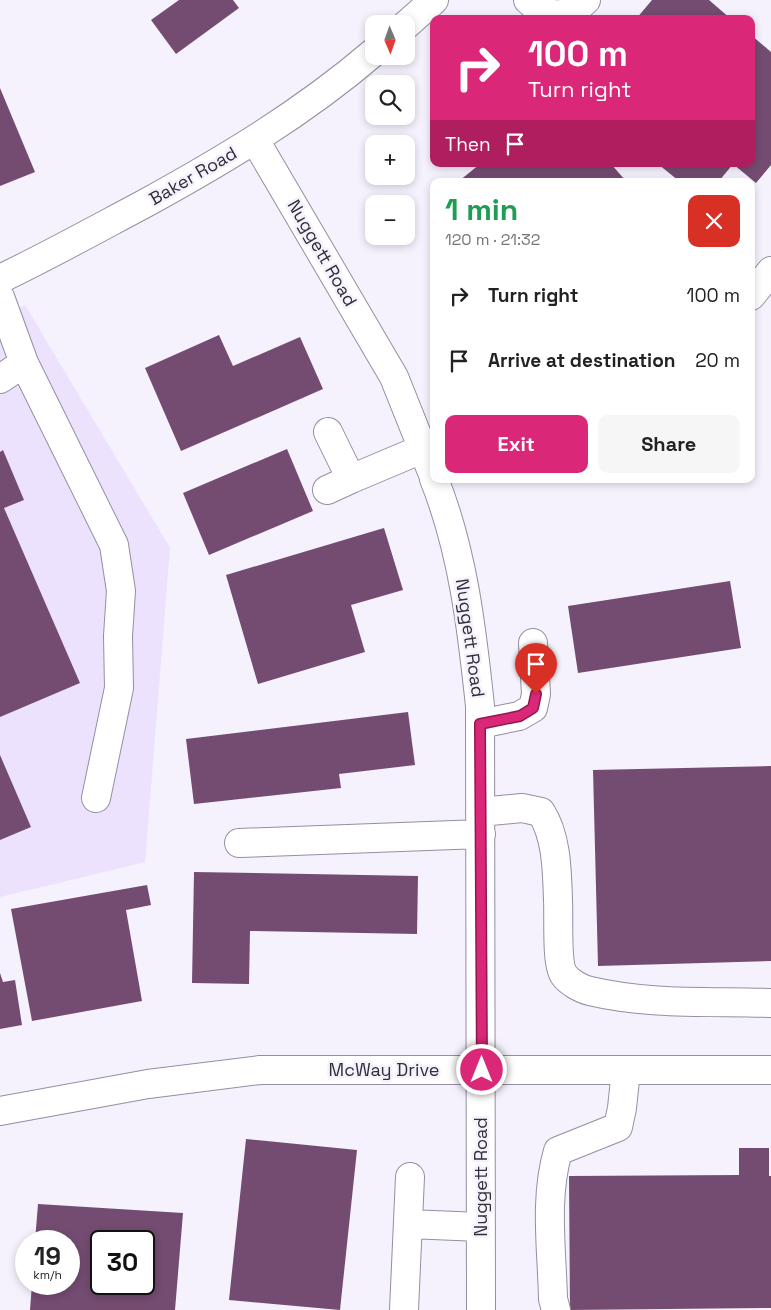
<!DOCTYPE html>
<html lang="en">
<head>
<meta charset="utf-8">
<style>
  body { margin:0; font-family:"Space Grotesk",sans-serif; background:#f6f6f6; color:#222; height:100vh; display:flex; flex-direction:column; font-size:19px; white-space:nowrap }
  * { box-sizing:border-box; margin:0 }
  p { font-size:16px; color:#767676 }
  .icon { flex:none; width:28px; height:28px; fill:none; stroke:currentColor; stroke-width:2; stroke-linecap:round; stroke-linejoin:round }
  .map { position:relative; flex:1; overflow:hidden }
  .sheet { position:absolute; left:430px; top:178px; width:325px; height:305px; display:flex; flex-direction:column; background:#fff; border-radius:10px; box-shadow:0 2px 8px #0003 }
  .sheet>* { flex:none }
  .banner { position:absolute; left:430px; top:15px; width:325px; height:152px; border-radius:10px; box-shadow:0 2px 8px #0003; background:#db2777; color:#fff; overflow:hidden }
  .needle { width:32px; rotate:178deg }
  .tools { position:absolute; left:365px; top:15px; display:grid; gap:10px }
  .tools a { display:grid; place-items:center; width:50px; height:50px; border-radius:10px; background:#fff; box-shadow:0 2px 8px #0003; font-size:25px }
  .speed { position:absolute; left:15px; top:1230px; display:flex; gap:10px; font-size:25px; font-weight:700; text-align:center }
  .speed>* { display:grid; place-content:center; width:65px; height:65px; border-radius:50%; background:#fff; box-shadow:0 2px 8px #0003; line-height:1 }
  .speed small { font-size:12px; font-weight:400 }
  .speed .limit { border:2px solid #111; border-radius:8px; background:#fff; color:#111 }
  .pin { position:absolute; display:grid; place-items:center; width:42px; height:42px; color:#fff; margin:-51px -21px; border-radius:50% 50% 50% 0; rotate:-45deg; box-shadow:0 0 5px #0007 }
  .pin .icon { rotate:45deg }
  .me { position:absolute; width:55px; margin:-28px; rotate:0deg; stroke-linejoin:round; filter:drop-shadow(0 0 4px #0008) }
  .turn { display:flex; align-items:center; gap:18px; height:105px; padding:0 15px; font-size:22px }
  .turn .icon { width:65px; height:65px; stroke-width:2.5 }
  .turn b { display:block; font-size:35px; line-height:42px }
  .then { display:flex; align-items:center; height:48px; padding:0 15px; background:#0003; gap:10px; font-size:19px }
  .round { display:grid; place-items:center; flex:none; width:52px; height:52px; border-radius:10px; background:#f6f6f6 }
  .head { display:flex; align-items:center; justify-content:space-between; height:85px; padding:0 15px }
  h1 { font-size:30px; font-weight:800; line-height:38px; color:#1e9e55 }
  .primary-button { display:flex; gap:10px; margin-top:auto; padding:10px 15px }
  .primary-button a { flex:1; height:58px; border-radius:10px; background:#db2777; color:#fff; font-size:20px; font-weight:800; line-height:58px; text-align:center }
  .primary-button a+a { background:#f6f6f6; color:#222 }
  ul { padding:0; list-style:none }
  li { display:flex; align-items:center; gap:15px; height:65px; padding:0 15px }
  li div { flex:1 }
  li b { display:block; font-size:19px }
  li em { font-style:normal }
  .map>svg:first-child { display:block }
  .built { fill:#ece2fd }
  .building { fill:#744c72; fill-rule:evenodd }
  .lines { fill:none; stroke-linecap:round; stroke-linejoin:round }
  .minor-casing { stroke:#958ea1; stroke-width:30 }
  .minor { stroke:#fff; stroke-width:28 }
  .route-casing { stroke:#8e194d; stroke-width:12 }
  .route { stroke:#db2777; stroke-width:9 }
  .labels { text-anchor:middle; stroke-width:5; stroke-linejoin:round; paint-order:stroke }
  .street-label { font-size:18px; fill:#322f37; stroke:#f5f1fd }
</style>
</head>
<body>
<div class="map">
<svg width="771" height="1310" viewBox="0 0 771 1310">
  <rect width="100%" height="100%" fill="#f5f1fd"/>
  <path class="built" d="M25 305 170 548 145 862 0 897V317Z"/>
  <path class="building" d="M179 0H233L239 8 176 54 151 20Z
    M652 0H709L731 19H636Z
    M751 35 771 52V165L756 183 733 164 719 181H679L658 164H751Z
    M0 88 35 172 0 186Z
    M480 164H611L626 181H459Z
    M219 335 233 366 300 337 323 389 181 451 145 368Z
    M287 449 313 511 209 555 183 493Z
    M3 450 24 500 4 508 80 683 0 717V452Z
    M384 528 403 590 351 605 365 652 258 684 226 575Z
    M730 581 741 648 578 673 568 606Z
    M408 712 415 765 339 774 341 788 194 804 186 739Z
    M0 755 31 827 0 840Z
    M771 766V961L598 966 593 770Z
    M194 872 418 876 417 934 250 931 249 984 192 983Z
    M147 885 151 905 126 910 142 1001 32 1021 11 909Z
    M0 973 3 982 15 980 22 1025 0 1029Z
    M246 1139 357 1150 340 1310 229 1300Z
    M739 1148H769V1176H771V1308L570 1310 569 1176 739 1175Z
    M38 1204 183 1213 175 1310H30L32 1284H69V1241H35ZM101 1241H144V1284H101Z"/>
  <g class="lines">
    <g class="minor-casing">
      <path id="minor" d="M528 0C548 19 567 19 586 0
        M406 25 434 0
        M255 140 394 377 434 477
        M0 279C48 256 95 230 142 205 224 160 303 113 374 52
        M751 296 771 271
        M0 297 24 363 114 545 121 591 118 636 119 688 96 798
        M0 379 24 363
        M351 479 422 449
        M434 479C463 551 472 630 480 706L481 1310
        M327 490 351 479 328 432
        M480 724 519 716 533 708 536 694 533 643
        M480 812 522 808 541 812C557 837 557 872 558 900 559 917 556 964 564 975 569 982 581 989 590 991 648 1005 712 1001 771 1003
        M239 843 481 834
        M0 1111 148 1084 260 1070H771
        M408 1224 481 1227
        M404 1310 410 1177
        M556 1310 553 1299C552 1250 544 1199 558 1151L618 1127 622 1108 626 1070"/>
    </g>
    <use href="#minor" class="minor"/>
  </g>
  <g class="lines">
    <g class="route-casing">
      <path id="route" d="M482 1070 480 724 520 716 533 708 536 694"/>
    </g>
    <use href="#route" class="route"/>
  </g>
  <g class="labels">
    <g class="street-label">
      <text transform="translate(193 176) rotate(-30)" y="6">Baker Road</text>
      <text transform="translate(322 253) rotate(60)" y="6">Nuggett Road</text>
      <text transform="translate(470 638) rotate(82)" y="6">Nuggett Road</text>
      <text x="384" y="1076">McWay Drive</text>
      <text transform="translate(481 1177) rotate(-90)" y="6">Nuggett Road</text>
    </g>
  </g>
</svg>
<div class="tools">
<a><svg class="needle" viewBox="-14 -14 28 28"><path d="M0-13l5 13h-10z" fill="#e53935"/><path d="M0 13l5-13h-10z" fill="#767676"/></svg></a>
<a><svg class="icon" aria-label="search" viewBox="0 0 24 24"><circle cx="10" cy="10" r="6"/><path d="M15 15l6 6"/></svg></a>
<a>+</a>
<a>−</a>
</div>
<div class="speed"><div>19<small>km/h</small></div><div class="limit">30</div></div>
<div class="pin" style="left:536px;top:694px;background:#d93025"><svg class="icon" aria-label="arrive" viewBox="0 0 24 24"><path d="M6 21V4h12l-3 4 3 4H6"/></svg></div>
<svg class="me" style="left:482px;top:1070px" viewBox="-20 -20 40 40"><circle r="17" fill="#db2777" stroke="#fff" stroke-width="3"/><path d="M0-11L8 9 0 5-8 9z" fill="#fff"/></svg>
<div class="banner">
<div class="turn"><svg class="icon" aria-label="right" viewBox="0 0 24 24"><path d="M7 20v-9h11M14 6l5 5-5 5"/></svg><div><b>100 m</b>Turn right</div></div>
<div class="then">Then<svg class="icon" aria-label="arrive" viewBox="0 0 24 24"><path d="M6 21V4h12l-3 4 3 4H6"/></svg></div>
</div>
<section class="sheet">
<div class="head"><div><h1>1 min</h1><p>120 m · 21:32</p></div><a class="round" style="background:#d93025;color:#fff"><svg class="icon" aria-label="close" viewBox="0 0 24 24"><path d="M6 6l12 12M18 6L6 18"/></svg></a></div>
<ul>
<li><svg class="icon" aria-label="right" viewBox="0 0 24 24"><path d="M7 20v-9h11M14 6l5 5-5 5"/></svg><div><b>Turn right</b></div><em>100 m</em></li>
<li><svg class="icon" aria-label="arrive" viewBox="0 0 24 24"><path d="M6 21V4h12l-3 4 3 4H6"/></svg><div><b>Arrive at destination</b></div><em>20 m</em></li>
</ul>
<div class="primary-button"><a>Exit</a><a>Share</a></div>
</section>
</div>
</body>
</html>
